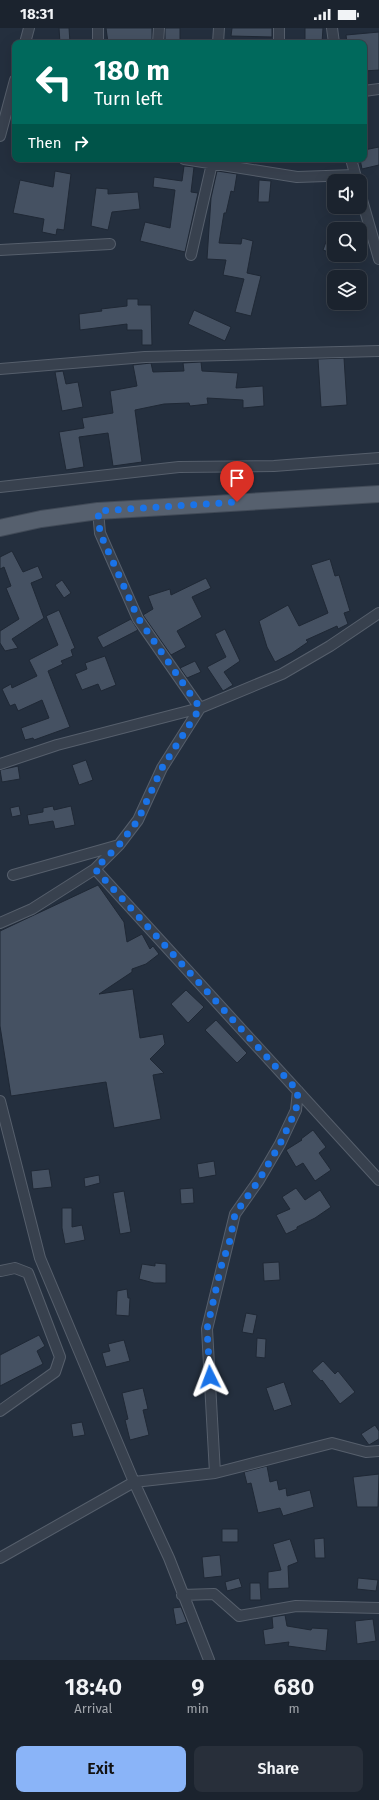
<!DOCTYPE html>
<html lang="en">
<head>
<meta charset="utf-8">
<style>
  body { margin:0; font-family:"Fira Sans",sans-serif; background:#282f3a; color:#f1f3f6; height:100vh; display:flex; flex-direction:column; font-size:15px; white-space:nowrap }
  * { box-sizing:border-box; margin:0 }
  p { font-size:13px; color:#a0a4aa }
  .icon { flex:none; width:22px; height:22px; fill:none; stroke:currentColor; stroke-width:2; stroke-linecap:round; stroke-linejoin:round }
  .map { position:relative; height:1632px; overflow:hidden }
  .panel { display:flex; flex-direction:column; background:#1b232e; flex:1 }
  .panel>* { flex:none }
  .guide { position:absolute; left:12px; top:12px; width:355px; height:122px; border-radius:8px; box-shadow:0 4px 16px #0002,0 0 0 1px #39404a; background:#00695c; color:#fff; overflow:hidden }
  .fabs { position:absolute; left:327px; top:146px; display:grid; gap:8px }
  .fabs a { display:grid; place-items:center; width:40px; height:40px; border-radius:8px; background:#1b232e; box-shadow:0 4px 16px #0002,0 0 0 1px #39404a; font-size:20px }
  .pin { position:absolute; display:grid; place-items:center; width:34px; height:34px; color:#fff; margin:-41px -17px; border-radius:50% 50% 50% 0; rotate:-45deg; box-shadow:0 0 4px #0007 }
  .pin .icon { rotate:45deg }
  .me { position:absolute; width:44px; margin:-22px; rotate:357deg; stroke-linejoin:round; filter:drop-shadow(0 0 3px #0008) }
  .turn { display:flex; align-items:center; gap:14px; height:84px; padding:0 16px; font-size:18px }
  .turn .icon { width:52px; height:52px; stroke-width:2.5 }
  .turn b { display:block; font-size:28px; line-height:34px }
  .then { display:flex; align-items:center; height:38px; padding:0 16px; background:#0003; gap:8px; font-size:15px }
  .eta { display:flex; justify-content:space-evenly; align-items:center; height:68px; text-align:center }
  .eta b { font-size:24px; font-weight:600; line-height:28px }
  .primary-button { display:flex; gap:8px; margin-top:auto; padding:8px 16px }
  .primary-button a { flex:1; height:46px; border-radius:8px; background:#8ab4f8; color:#111; font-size:16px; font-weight:600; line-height:46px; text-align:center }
  .primary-button a+a { background:#282f3a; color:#f1f3f6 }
  .status { display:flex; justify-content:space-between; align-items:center; height:28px; padding:0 20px; background:#1b232e; direction:ltr }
  .status svg { height:11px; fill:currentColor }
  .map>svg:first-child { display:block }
  .building { fill:#455162; stroke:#1f2835 }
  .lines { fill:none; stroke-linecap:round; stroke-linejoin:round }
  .minor-casing { stroke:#565f6c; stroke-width:12 }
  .primary-casing { stroke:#414a57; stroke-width:18 }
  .minor { stroke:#38414e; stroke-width:10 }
  .primary { stroke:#56606e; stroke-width:16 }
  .route { stroke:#1a73e8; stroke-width:7; stroke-dasharray:0 12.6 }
</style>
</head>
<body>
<div class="status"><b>18:31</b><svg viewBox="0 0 49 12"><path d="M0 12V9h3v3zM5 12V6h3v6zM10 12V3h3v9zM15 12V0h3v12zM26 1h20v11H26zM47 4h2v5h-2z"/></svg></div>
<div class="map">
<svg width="379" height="1632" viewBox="0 0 379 1632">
  <rect width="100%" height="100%" fill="#242f3e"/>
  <path class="building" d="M59 0H69L70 15H60Z
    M106 0H152V15H108Z
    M165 0H180V15H165Z
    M232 0H272V9L231 8Z
    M305 0H323L322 15H305Z
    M379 4V42L364 43V15H347L346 7Z
    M379 119V137L362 141 360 131H364V122Z
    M184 138 194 139 191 164 198 165 185 224 140 213 145 194 170 200 175 162 153 159 154 149 182 153Z
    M55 143 71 146 64 202 57 201 56 207 42 204 44 191 13 185 20 152 53 159Z
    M217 143 237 146 234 164 231 163 226 185H224L219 215 241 216 242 210 253 213 247 245 261 248 251 288 235 284 244 251 223 247 226 232 207 231 211 170Z
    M259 152 271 153 269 174H258Z
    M96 160 108 161V166L138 164 140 181 112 184 108 202 91 198Z
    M333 195H334V226L323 222Z
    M127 271H138V277H151L152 317H142V302H127V296L80 302 79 286 102 283 101 281 127 278Z
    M194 282 231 299 225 313 188 296Z
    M344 330 347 377 321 379 318 331Z
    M201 334 202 343 238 345 236 360 263 358 264 378 243 380V372L207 370 208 376 190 378 189 375 164 376 135 382 142 434 113 438 108 405 79 409 84 439 66 442 59 404 84 400 82 390 113 385 110 363 137 358 133 337 151 335 153 344 184 343 183 335Z
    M63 343 66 356 78 354 83 379 62 383 55 344Z
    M12 523 23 544 38 538 43 550 31 555 44 590 12 611 18 620 5 623 0 615V603L19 591 6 560 11 558 4 539 0 541V529Z
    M330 531 335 548 339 547 350 583 344 585 348 596 338 601 337 598 306 612 308 614 292 625 275 634 267 619 259 593 288 577 299 598 328 585 311 537Z
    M206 550 211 560 192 569 202 589 177 603 186 619 171 627 143 587 153 581 148 568 170 561 171 567Z
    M62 552 71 565 64 570 55 557Z
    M59 582 75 620 71 622 73 628 61 633 63 636 48 643 70 699 34 712 33 710 25 712 21 700 49 690 42 672 18 683 15 676 10 678 2 661 11 656 12 660 37 648 29 632 58 617 46 588Z
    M131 591 138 602 103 620 97 609Z
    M225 601 240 633 224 644 233 657 223 663 207 639 226 629 215 606Z
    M105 628 116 657 101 663 98 656 82 662 75 646 87 641 85 635Z
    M195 633 201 644 187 650 180 640Z
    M86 732 93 752 79 757 72 737Z
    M18 738 20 751 2 754 0 742Z
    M19 778 21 787 12 789 10 780Z
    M53 778 54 782 71 778 75 797 55 801 53 793 29 797 27 787 43 784V780Z
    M98 857 124 894 127 914 142 906 150 921 153 918 159 926 146 936 132 941V944L99 966 133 961 140 1010 163 1006 165 1016 150 1031 164 1045 153 1047 161 1091 114 1100 106 1054 11 1068 0 998V903Z
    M186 962 204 979 188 995 171 976Z
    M216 992 247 1025 237 1035 205 1002Z
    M313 1102 326 1119 319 1125 331 1142 315 1153 303 1135 296 1139 286 1122 302 1112 301 1111Z
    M214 1133 216 1147 199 1150 197 1136Z
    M49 1141 52 1159 33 1161 31 1143Z
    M99 1147 100 1155 85 1159 84 1150Z
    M193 1160 194 1175 181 1176 180 1161Z
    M296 1160 305 1172 320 1162 331 1179 315 1190 297 1199V1201L286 1206 276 1187 290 1181 282 1169Z
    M124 1163 131 1204 120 1206 113 1165Z
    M62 1180H72V1199L82 1197 85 1212 65 1216 62 1200Z
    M279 1234 280 1252 264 1253 263 1235Z
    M155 1235 166 1236V1255H154L139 1251 142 1236 155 1238Z
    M127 1261 128 1270H130L129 1288 116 1287 117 1263Z
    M246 1285 257 1287 253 1306 242 1304Z
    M39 1307 45 1318 37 1323 43 1336 0 1358V1327Z
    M257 1310 266 1311 265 1330 256 1329Z
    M124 1312 130 1333 106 1339 102 1325 110 1323 108 1316Z
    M323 1333 335 1346 338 1343 355 1364 340 1376 322 1352 321 1353 312 1343Z
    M284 1354 292 1377 274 1383 266 1360Z
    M143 1360 148 1381 143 1382 149 1407 130 1412 125 1392 128 1391 122 1365Z
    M82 1394 85 1407 73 1409 71 1396Z
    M375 1397 379 1403V1411L369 1417 361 1406Z
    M267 1438 270 1454 277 1452 279 1462 286 1460 287 1468 310 1462 314 1479 283 1488 280 1480 258 1485 251 1455 247 1456 244 1444Z
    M379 1446 378 1479H357L353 1449Z
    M222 1501H238V1514H222Z
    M324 1510 325 1530H315L314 1511Z
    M290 1511 298 1534 288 1538 289 1560 268 1561V1544L281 1542 273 1516Z
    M220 1527 222 1548 204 1550 202 1529Z
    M239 1550 242 1559 227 1563 225 1554Z
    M358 1550 378 1552 376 1563 357 1561Z
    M250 1555H260L261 1572H250Z
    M181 1579 187 1594 176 1597 173 1580Z
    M285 1587 287 1598 311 1602 312 1600 328 1601 326 1623 288 1618 289 1614 265 1617 263 1602 273 1600 272 1589Z
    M373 1591 376 1613 357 1616 355 1593Z"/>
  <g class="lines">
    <g class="minor-casing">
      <path id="minor" d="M332 0 334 15
        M25 15 29 0
        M98 15V0
        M158 15 159 0
        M218 15 219 0
        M279 15V0
        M364 63 379 61
        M0 108 15 52
        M184 131 297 149 355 147
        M351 131 357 153
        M360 165 379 231
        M0 222 110 216
        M191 227 213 131
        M0 341 145 329 379 323
        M0 459 179 439 274 438 379 430
        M0 736 57 717 200 680 138 591 100 505 98 483
        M95 841 379 1152
        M13 847 119 817
        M0 895 32 881 95 841 119 817 138 792 162 740 200 680 282 646 330 618 379 585
        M0 1073 40 1230 134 1454 169 1530 209 1632
        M0 1383 55 1344 60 1329 28 1245 15 1240 1 1243
        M215 1445 207 1301 235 1186 259 1152 280 1116 296 1082 298 1063
        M0 1530 134 1454 215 1445 332 1415 366 1424 379 1423
        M182 1567 214 1566 239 1588 296 1578 379 1580"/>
    </g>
    <g class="primary-casing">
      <path id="primary" d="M0 500 41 491 98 483 379 466"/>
    </g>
    <use href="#minor" class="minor"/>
    <use href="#primary" class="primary"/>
  </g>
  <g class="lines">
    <path class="route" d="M210 1349 207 1301 221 1239 230 1212 235 1186 259 1152 280 1116 296 1082 298 1063 95 841 119 817 138 792 162 740 200 680 138 590 100 505 98 483 237 474"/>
  </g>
</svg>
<div class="fabs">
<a><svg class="icon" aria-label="sound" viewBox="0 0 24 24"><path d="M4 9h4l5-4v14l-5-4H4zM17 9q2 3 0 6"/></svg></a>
<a><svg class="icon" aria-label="search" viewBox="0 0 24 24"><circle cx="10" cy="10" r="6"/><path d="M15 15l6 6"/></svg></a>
<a><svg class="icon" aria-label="layers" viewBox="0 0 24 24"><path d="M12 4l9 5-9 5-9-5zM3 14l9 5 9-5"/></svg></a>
</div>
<div class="pin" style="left:237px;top:474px;background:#d93025"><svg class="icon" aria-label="arrive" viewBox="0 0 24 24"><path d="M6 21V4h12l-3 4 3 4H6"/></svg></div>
<svg class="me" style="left:210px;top:1349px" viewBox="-20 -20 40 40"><path d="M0-17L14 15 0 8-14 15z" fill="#1a73e8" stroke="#fff" stroke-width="4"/></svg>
<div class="guide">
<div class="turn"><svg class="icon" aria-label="left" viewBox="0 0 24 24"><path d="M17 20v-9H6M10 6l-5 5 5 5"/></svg><div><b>180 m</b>Turn left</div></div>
<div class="then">Then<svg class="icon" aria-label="right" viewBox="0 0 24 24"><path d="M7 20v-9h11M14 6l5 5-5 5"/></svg></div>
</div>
</div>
<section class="panel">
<div class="eta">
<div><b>18:40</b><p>Arrival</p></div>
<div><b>9</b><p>min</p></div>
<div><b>680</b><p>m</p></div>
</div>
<div class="primary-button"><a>Exit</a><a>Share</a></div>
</section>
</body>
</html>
